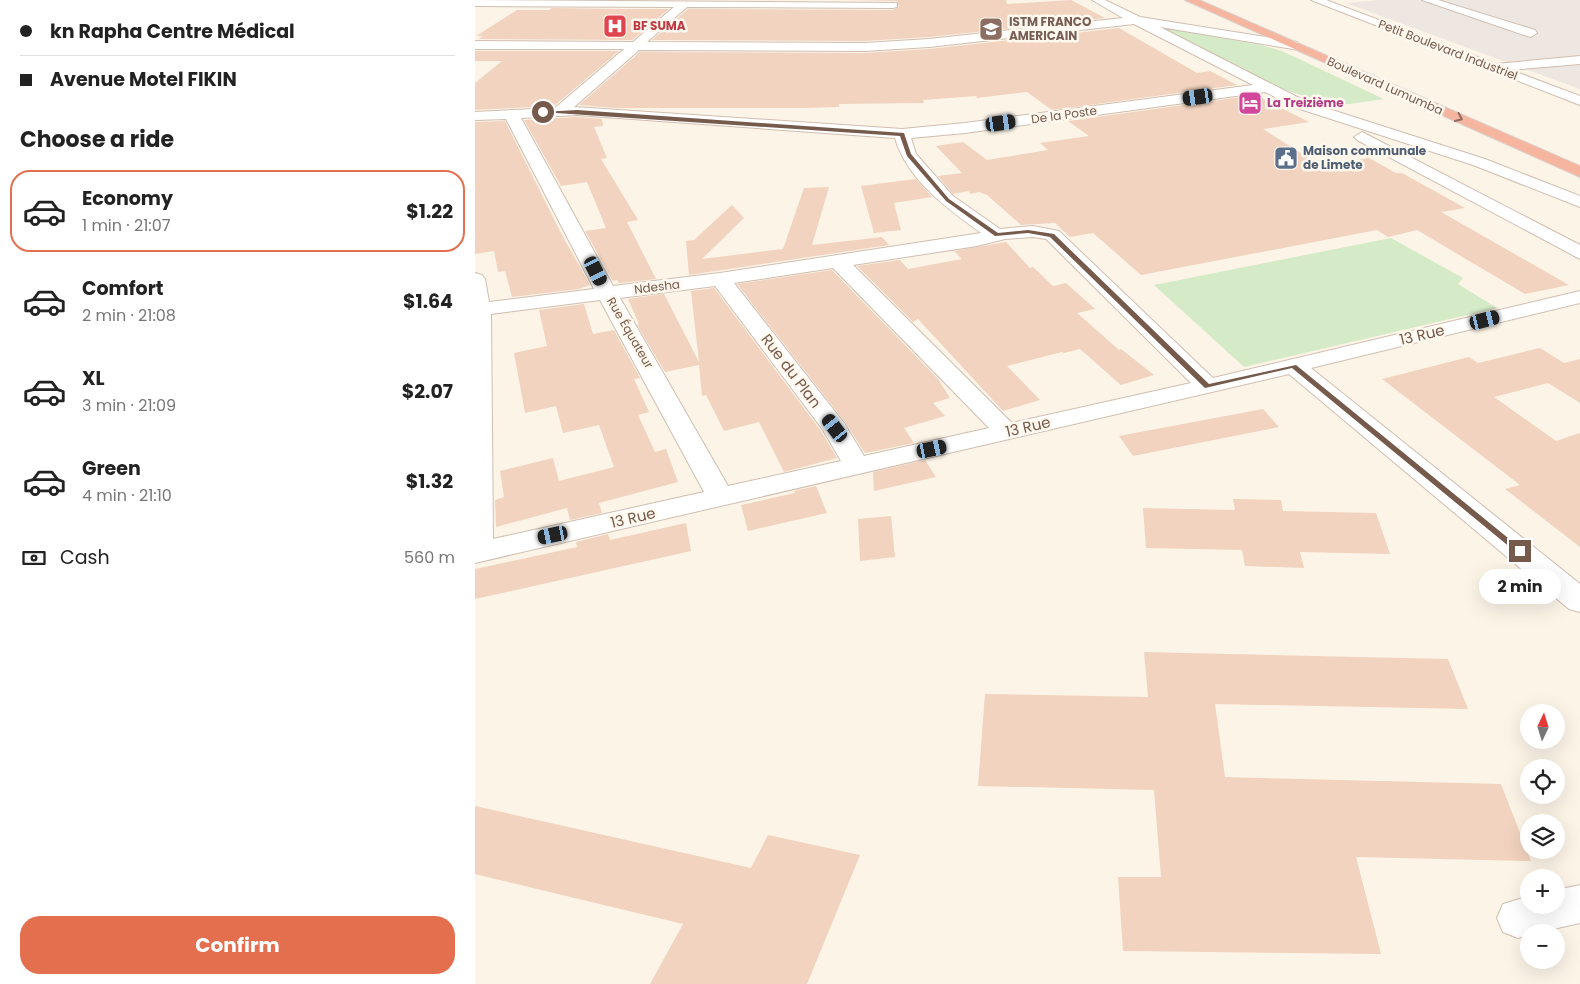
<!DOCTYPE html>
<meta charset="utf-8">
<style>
body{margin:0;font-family:Poppins,sans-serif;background:#f2f2f2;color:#222;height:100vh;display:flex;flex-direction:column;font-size:19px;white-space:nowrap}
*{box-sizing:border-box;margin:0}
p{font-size:16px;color:#767676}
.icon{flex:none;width:28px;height:28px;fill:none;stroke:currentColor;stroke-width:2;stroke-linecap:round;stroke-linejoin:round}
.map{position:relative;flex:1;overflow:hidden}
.details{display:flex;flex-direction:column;background:#fff;width:475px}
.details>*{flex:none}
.top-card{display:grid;align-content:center;height:110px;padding:0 20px;background:#fff}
.needle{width:32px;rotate:4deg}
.tools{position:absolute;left:1045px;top:704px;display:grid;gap:10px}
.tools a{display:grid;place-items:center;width:45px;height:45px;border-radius:50%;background:#fff;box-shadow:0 5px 20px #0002;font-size:25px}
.end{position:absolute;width:22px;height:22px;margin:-11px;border:6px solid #765a4c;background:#fff;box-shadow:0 0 0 2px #fff}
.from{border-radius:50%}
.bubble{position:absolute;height:35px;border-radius:18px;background:#fff;box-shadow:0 5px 20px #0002;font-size:16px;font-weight:700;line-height:35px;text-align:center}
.car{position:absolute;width:15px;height:30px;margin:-15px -8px;border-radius:6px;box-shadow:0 0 4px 1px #0007;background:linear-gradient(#222 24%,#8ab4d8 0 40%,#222 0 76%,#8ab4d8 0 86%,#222 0)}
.top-card b{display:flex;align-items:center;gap:18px;height:48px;font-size:19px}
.top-card b+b{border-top:1px solid #e0e0e0}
.top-card i{width:12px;height:12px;background:#222}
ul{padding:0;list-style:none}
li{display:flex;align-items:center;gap:15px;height:82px;margin:0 10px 8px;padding:0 10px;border:2px solid transparent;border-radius:20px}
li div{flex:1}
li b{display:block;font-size:19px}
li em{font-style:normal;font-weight:700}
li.active{border-color:#e46f4e}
li>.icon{width:45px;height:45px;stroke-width:1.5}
h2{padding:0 20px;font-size:22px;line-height:60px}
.pay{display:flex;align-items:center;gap:12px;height:55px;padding:0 20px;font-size:19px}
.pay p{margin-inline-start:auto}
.cta{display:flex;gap:10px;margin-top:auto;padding:10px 20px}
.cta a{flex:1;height:58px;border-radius:20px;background:#e46f4e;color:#fff;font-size:20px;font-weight:700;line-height:58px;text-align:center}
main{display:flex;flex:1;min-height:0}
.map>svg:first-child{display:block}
.industrial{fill:#ede6e1}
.green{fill:#d5eac6}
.building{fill:#f1d3bf}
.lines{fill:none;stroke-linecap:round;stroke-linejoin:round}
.minor-casing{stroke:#d0beb0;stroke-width:2}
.highway-casing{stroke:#dbd4d0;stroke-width:2}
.minor{fill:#fff;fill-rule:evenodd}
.highway{fill:#f5b59f;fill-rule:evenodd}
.oneway{stroke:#8f6c5d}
.route{fill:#765a4c}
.labels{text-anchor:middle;stroke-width:5;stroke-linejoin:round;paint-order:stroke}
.far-education-label{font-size:12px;font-weight:bold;fill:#785e54;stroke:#fff8ee;text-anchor:start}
.far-health-label{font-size:12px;font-weight:bold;fill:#be3a42;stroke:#fff8ee;text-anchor:start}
.far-street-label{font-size:12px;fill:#765a4c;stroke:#fff8ee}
.far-hotel-label{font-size:12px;font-weight:bold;fill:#b23c85;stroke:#fff8ee;text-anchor:start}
.far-service-label{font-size:12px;font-weight:bold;fill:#4e5e75;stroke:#fff8ee;text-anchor:start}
.street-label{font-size:15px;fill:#765a4c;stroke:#fff8ee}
</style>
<main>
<section class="details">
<div class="top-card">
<b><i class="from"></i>kn Rapha Centre Médical</b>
<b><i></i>Avenue Motel FIKIN</b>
</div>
<h2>Choose a ride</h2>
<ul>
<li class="active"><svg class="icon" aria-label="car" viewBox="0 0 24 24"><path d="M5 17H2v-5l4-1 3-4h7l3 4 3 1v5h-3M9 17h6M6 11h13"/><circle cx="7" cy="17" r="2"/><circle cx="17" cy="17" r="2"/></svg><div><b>Economy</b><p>1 min · 21:07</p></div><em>$1.22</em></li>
<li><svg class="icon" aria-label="car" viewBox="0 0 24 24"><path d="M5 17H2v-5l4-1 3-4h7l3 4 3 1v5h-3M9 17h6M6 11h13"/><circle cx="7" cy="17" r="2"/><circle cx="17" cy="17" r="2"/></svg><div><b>Comfort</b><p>2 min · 21:08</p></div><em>$1.64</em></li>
<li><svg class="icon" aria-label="car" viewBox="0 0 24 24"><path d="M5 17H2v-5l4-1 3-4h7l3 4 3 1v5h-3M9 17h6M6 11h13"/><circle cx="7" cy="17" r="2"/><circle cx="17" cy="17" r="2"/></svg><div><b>XL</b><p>3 min · 21:09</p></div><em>$2.07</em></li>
<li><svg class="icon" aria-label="car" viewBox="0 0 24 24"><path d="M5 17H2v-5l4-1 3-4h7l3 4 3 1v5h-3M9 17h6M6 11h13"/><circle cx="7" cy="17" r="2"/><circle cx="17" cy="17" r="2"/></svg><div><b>Green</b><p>4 min · 21:10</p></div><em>$1.32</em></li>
</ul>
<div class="pay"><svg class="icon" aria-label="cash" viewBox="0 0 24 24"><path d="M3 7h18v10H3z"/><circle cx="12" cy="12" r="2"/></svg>Cash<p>560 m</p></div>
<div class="cta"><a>Confirm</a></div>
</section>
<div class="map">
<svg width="1105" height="984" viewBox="0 0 1105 984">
<rect width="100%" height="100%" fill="#fcf4e7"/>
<path class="industrial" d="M904 0H1105V89L871 3Z"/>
<path class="green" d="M683 26 786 45 807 51 909 99 860 106 804 88 677 27Z
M916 238 988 278 983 284 1022 308 769 367 679 285Z"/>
<path class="building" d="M371 0H531L532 4 596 0 630 18 454 37 390 41 177 40 213 9 418 10 424 7 422 1Z
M77 8 149 9H194L157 40 4 39 8 36H1L42 10H74Z
M644 28 722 73 735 71 762 85 577 110 552 92 502 98 501 96 448 100 449 103 364 104V107L329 108H141L104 105 165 52 390 53 454 49Z
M0 51H144L79 106 0 110V83L27 61H0Z
M781 95 834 122 788 129 846 166 894 158 921 173H927L990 208 966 212 1094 285 1050 294 942 230 913 237 902 230 666 275 618 233 595 237 580 223 546 225 512 195 504 192 496 194 493 191 478 194 463 176 487 173 461 146 488 142 512 160 573 150 565 143 614 136 593 121Z
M102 117 127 119 128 126 119 127 132 158 126 159 163 220 152 222 181 279 144 283 142 280 138 281 110 231 131 228 112 182 86 186 49 120Z
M30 121 87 235 115 285 104 289 37 297 30 271 23 272 19 251 0 254V122Z
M441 179 457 197 419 203 426 230 399 233 386 186Z
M354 187 337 245 407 237 414 245 214 275 211 241 219 240 257 205 269 218 227 259 308 249 329 188Z
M531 242 555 268 558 267 578 286 591 283 620 309 602 313 644 350 646 349 679 375 646 385 605 349 589 353 587 352 532 366 565 400 528 411 443 319 438 322 382 266 425 260 433 269 487 259 479 251Z
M357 270 463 379 475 398 458 403 470 416 429 428 439 443 390 453 370 422 262 284Z
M239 288 346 431 362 458 309 472 284 422 249 431 231 395 227 396 224 365 190 372 162 325 164 324 153 299 189 294 224 362 216 291Z
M109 304 118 334 139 330 165 378 159 379 174 412 163 415 180 452 191 449 203 482 124 503 127 513 95 520 92 508 21 527 20 500 29 497 25 471 78 458 84 481 139 467 124 425 88 433 81 406 50 413 39 353 72 346 64 310Z
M1065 348 1089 363 1105 359V403L1073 383 1019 397 1081 441 1105 433V547L1030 489 1045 485 907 379 994 357 1003 363Z
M788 409 804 427 658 456 644 436Z
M450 460 461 477 399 491 398 472Z
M341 486 352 513 273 531 266 505 320 493 319 491Z
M758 499 806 500 808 511 901 513 915 554 825 552 829 568 770 566 767 550 671 548 668 508 760 510Z
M416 516 420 557 385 561 383 519Z
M211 523 216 551 0 599V569L102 547 101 542 133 534 135 540Z
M669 652 973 659 993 709 740 704 750 777 1026 784 1056 861 881 857 906 954 648 951 643 877H686L679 790 503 786 510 694 673 697Z
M0 806 276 868 293 835 385 855 332 984H175L208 924 0 874Z"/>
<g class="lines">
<g class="minor-casing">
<path id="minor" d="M0 0 422 3V7L418 8 212 7 172 42 390 43 454 39 648 18 617 0H630L665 17 822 42 824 45 822 48 818 49 685 27 832 102 1010 159 1105 196V207L998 165 822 108 790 92 490 133 436 138 441 154 478 196 525 229 558 226 584 231 738 378 1105 291V303L836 368 1105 584V612L1094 609 814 374 0 563V273L7 275 10 279 14 302 119 289 31 119 0 120V112L80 108 149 49H0V41L158 42 199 7 0 6ZM659 24 778 85 490 123 427 129 99 107 164 50 390 51 454 47ZM102 115 420 138C432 180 473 209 506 233L245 273 138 286 46 118ZM558 237 571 239 716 383 537 423 378 265 502 246 530 239ZM358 268 514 428 389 456 369 423 259 283ZM240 286 348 430 366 461 253 486 145 298ZM125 300 229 492 18 539 16 314Z
M836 0H851L1021 64 1105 56V64L1036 70 1105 96V105Z
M947 0H963L1060 30 1062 33 1056 37 1052 36Z
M887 132 1105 245V259L882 140 879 137Z
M1105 885V923L1065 932H1054V935L1043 938 1028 932 1022 918 1028 904 1054 896V905H1081V890Z"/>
</g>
<g class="highway-casing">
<path id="highway" d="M710 0H724L1105 166V177Z"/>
</g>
<use href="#minor" class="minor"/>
<use href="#highway" class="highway"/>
</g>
<defs><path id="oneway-chevron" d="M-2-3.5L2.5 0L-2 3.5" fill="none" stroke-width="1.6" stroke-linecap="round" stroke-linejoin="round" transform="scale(1.25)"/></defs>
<use class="oneway" href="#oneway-chevron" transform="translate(984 118) rotate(24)"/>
<path class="route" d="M102 110 429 133 436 154 474 199 523 233 553 230 579 234 734 384 821 365 1049 551 1042 553 817 368 730 388 575 237 553 233 520 236 471 201 432 156 425 136 66 112Z"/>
<defs>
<g id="hospital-square" transform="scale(1.25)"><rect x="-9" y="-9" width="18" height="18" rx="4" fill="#e0444e" stroke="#fff8ee"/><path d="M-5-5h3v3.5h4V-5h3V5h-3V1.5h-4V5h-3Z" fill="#fff"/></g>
<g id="university-square" transform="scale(1.25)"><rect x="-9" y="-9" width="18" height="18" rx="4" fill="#8d6e63" stroke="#fff8ee"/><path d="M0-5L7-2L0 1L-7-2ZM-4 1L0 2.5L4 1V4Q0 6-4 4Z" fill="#fff"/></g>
<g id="hotel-square" transform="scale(1.25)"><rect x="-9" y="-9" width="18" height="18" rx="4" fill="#d1479c" stroke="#fff8ee"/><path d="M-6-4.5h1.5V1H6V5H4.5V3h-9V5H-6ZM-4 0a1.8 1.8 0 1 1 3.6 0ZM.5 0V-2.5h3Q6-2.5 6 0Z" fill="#fff"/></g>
<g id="civic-square" transform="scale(1.25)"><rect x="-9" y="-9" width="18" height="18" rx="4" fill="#5c6f8a" stroke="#fff8ee"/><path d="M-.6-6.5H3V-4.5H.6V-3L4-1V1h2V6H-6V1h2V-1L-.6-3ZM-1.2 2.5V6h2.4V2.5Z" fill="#fff"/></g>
</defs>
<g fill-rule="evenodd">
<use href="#hospital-square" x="140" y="26"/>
<use href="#university-square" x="516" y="29"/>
<use href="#hotel-square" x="775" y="103"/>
<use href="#civic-square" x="811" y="158"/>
</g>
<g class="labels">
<g class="far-education-label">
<text x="534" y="26">ISTM FRANCO<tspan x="534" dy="14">AMERICAIN</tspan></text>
</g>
<g class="far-health-label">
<text x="158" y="30">BF SUMA</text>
</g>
<g class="far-street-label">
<text transform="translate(973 50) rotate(21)" y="4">Petit Boulevard Industriel</text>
<text transform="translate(910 86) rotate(24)" y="4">Boulevard Lumumba</text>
<text transform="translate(589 115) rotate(-8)" y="4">De la Poste</text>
<text transform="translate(182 287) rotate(-7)" y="4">Ndesha</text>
<text transform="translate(155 333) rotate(60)" y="4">Rue Équateur</text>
</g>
<g class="far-hotel-label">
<text x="792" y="107">La Treizième</text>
</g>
<g class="far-service-label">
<text x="828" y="155">Maison communale<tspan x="828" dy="14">de Limete</tspan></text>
</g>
<g class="street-label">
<text transform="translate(947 335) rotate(-13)" y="5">13 Rue</text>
<text transform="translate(316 371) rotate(53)" y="5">Rue du Plan</text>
<text transform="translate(553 427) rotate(-13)" y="5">13 Rue</text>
<text transform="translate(158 518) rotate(-13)" y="5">13 Rue</text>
</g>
</g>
</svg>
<div class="tools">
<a><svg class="needle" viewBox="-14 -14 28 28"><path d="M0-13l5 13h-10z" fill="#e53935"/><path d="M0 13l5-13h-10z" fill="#767676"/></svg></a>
<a><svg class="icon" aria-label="locate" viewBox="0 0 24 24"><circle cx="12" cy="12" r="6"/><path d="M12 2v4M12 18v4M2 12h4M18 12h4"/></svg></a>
<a><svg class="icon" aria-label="layers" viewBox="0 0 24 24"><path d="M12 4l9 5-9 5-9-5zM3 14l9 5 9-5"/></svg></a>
<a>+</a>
<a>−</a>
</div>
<i class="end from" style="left:68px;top:112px"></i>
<i class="end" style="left:1045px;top:551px"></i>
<div class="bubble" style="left:1004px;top:569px;width:82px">2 min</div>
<i class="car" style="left:723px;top:97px;rotate:262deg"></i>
<i class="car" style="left:526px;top:123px;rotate:82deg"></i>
<i class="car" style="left:121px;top:271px;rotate:153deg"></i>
<i class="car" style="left:1010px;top:320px;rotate:76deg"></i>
<i class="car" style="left:360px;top:428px;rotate:323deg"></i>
<i class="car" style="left:457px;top:449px;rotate:78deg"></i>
<i class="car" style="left:78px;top:535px;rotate:258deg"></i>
</div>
</main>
